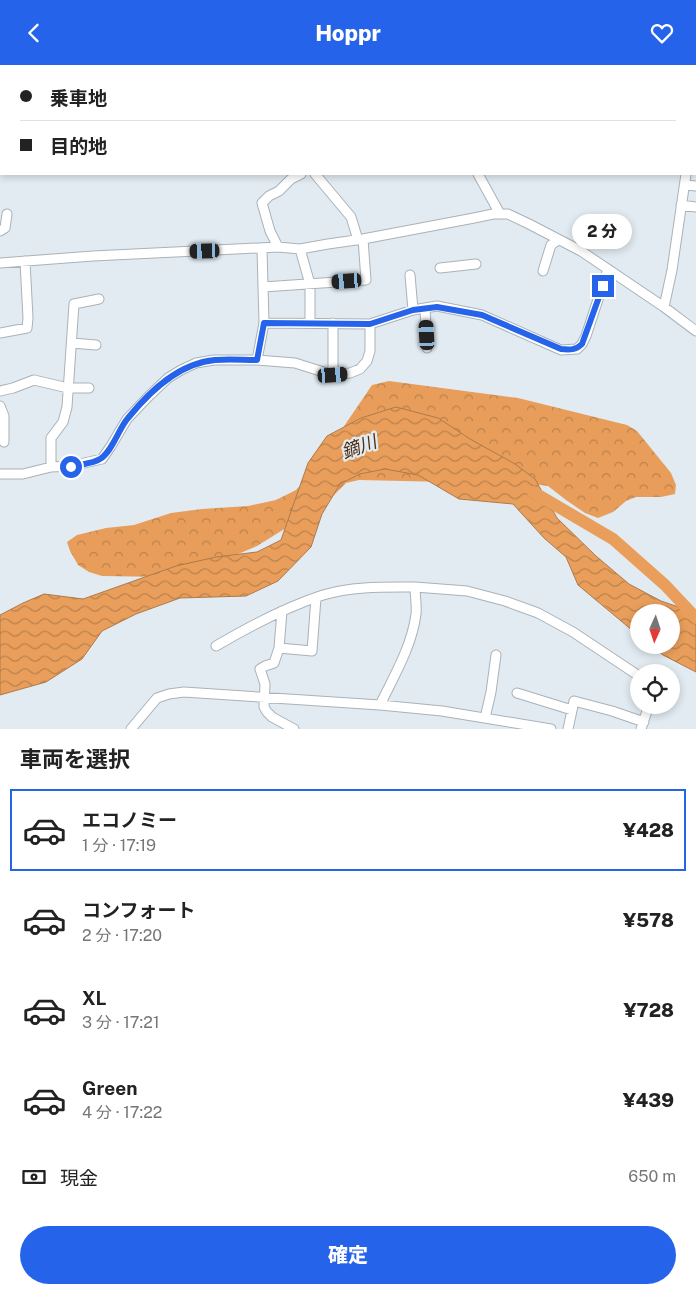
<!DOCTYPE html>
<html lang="ja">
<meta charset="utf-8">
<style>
body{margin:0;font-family:"Public Sans","Noto Sans JP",sans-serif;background:#f2f2f2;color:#222;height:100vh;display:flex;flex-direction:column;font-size:19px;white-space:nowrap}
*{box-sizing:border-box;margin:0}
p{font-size:16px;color:#767676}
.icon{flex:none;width:28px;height:28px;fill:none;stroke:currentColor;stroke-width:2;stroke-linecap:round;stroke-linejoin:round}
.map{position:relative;height:664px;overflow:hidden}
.drawer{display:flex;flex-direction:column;background:#fff;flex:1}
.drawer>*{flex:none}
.banner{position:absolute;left:0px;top:0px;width:696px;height:110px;box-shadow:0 2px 8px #0003;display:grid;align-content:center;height:110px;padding:0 20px;background:#fff}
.needle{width:32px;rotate:183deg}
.tools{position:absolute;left:630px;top:539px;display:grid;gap:10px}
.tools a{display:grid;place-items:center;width:50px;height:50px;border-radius:50%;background:#fff;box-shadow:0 2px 8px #0003;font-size:25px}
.end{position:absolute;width:22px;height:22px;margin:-11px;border:6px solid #2563eb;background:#fff;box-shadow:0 0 0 2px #fff}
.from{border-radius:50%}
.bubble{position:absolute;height:35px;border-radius:18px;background:#fff;box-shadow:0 2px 8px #0003;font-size:16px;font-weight:800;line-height:35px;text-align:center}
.car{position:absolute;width:15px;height:30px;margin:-15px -8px;border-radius:6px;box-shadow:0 0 4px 1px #0007;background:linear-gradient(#222 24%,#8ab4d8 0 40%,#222 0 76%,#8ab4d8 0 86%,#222 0)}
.banner b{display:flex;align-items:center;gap:18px;height:48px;font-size:19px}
.banner b+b{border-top:1px solid #e0e0e0}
.banner i{width:12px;height:12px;background:#222}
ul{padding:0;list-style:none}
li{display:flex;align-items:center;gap:15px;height:82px;margin:0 10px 8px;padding:0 10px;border:2px solid transparent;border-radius:0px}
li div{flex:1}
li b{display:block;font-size:19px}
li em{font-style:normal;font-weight:800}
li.on{border-color:#2563eb}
li>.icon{width:45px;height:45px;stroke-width:1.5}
h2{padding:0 20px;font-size:22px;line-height:60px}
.pay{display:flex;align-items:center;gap:12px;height:55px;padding:0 20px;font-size:19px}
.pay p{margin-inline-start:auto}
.button{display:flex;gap:10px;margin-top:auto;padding:10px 20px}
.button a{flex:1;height:58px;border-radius:30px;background:#2563eb;color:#fff;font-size:20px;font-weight:800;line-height:58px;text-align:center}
header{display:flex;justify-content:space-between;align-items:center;height:65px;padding:0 20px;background:#2563eb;color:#fff;font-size:22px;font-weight:800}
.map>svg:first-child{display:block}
.forest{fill:url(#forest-crowns)}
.water{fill:url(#water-waves);stroke:#ad7a4b}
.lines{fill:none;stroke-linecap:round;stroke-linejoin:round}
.river{stroke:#e99f5b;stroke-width:12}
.minor-casing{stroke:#aab2b8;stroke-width:11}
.minor{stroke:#fff;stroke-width:9}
.route{stroke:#2563eb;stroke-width:6}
.labels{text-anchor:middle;stroke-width:4.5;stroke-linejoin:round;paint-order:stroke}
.water-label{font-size:18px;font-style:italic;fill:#4e3013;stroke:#e2ebf2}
</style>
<header><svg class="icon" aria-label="back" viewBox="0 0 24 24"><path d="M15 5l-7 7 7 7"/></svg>Hoppr<svg class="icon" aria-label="heart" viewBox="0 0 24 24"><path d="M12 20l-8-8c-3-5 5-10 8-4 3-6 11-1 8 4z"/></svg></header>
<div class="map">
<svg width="696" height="664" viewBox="0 0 696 664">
<defs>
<pattern id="forest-crowns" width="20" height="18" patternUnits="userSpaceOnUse" patternTransform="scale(1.25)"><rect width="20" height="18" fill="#e89e5a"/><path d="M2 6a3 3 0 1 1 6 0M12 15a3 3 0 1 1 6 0" fill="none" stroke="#bc814a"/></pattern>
<pattern id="water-waves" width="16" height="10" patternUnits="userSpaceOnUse" patternTransform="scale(1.25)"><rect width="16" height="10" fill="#e99f5b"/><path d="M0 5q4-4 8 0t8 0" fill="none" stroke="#bc814b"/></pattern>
</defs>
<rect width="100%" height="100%" fill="#e2ebf2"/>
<path class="forest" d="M389 316 518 333 627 360 637 366 671 408 676 420 675 429 661 432H636L626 436 613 447 598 453 585 448 566 435 548 421 534 419 359 415 346 418 333 431 286 463 257 481 197 506 164 512 102 511 89 507 78 500 70 486 67 477 77 470 106 463 134 460 171 448 202 444 248 441 276 435 296 425 313 407 372 320Z"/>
<path class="water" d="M396 342 438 353 470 374 515 399 535 414 557 453 596 491 629 519 661 536 696 548V607L663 590 650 580H671V548H639V571L578 520 566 492 544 473 513 439 459 434 418 410 385 404 360 409 340 419 322 449 311 482 278 516 246 531 180 533 136 549 102 566 82 594 46 617 0 630V550L23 538 44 529 83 534 176 501 216 492 257 487 281 475 308 398 327 371 361 353Z"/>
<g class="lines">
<path class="river" d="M533 427 613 474 665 520 696 553"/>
<g class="minor-casing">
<path id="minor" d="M294 1 295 0
M695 35 696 26
M695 67 696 68
M695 88 696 89
M315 109 351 152 358 175
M478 109 500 149
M685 120 696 121
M681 140 696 142
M0 166 5 163 7 149
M278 182 270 166 262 138 269 131 279 126 291 114 301 109
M300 184 310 219V258
M0 198 93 191 278 182 300 184 328 179 363 174 474 153 493 149H508L529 159 581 186 664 242 696 266
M440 203 476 199
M543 206 551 180 558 175
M410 210 413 245
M263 222 366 215 363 174
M664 242 672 205 686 109
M425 243 427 283
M264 258 370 259
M333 258V310
M0 268 27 263 28 253 25 196
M72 278 96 280
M257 295 264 258 262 184
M0 326 13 323 34 315 68 323H89
M0 341 4 351V377
M51 402V373L63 357 67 342 74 239 99 234
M0 409H23L51 402 71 401 102 394 111 381 127 354 150 330 168 313 181 305 196 298 214 295H257L295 298 333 310 350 308 360 304 367 296 370 286V259L413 245 437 241 482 250 561 285 577 284 582 279 586 271 608 204
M415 522 467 526 505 536 538 548 573 567 639 611
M282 546 279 583 312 586 316 533
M216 581C250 561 286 542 323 530 352 521 385 522 415 522 415 531 417 541 416 549 412 581 394 611 380 640
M279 583 274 598 265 601 260 604 265 619 264 642 267 647 272 652 294 664
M517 628 572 645
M485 653 491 627 496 590
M131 664 157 633 169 629 184 627 380 640 442 646 551 664
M568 664 574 636 612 646 644 657
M641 664 649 640"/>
</g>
<use href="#minor" class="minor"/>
</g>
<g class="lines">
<path class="route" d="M71 402C80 399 92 399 100 394 112 387 119 363 128 353 150 326 179 298 215 295 229 294 243 295 257 295L264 258 370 259 413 245 437 242 482 250 561 284C570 285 576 285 582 279L603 221"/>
</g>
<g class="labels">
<g class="water-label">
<text transform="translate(359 382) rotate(-20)" y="6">鏑川</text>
</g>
</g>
</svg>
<div class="tools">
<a><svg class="needle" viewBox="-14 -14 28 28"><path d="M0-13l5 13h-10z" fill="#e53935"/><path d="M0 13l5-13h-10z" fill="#767676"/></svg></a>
<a><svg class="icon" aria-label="locate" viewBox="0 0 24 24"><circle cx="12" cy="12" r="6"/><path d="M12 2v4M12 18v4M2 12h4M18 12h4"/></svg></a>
</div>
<i class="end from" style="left:71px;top:402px"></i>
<i class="end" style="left:603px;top:221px"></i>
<div class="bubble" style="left:572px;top:149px;width:60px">2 分</div>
<i class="car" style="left:205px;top:186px;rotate:268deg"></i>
<i class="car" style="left:347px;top:216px;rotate:266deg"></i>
<i class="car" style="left:427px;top:270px;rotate:357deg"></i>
<i class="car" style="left:333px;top:310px;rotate:86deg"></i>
<div class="banner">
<b><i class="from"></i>乗車地</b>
<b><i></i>目的地</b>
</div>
</div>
<section class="drawer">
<h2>車両を選択</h2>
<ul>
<li class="on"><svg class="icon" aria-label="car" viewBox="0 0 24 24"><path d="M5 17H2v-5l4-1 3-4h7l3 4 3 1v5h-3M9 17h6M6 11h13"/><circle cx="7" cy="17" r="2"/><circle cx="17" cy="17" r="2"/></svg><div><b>エコノミー</b><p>1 分 · 17:19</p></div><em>¥428</em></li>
<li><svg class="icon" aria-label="car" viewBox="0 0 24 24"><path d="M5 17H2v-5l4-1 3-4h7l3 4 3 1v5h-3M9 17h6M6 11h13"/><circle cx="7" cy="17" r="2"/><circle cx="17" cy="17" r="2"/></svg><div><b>コンフォート</b><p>2 分 · 17:20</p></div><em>¥578</em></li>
<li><svg class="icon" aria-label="car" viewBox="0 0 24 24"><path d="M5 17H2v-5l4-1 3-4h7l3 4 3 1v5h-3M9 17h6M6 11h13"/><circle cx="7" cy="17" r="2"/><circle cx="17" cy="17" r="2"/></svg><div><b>XL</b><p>3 分 · 17:21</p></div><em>¥728</em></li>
<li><svg class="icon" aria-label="car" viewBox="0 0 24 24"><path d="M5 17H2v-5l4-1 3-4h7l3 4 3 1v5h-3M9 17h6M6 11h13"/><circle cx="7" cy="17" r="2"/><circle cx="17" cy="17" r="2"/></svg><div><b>Green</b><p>4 分 · 17:22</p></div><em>¥439</em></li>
</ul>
<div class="pay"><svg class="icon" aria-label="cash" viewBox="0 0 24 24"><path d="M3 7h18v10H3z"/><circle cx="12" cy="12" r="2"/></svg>現金<p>650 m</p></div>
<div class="button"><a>確定</a></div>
</section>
